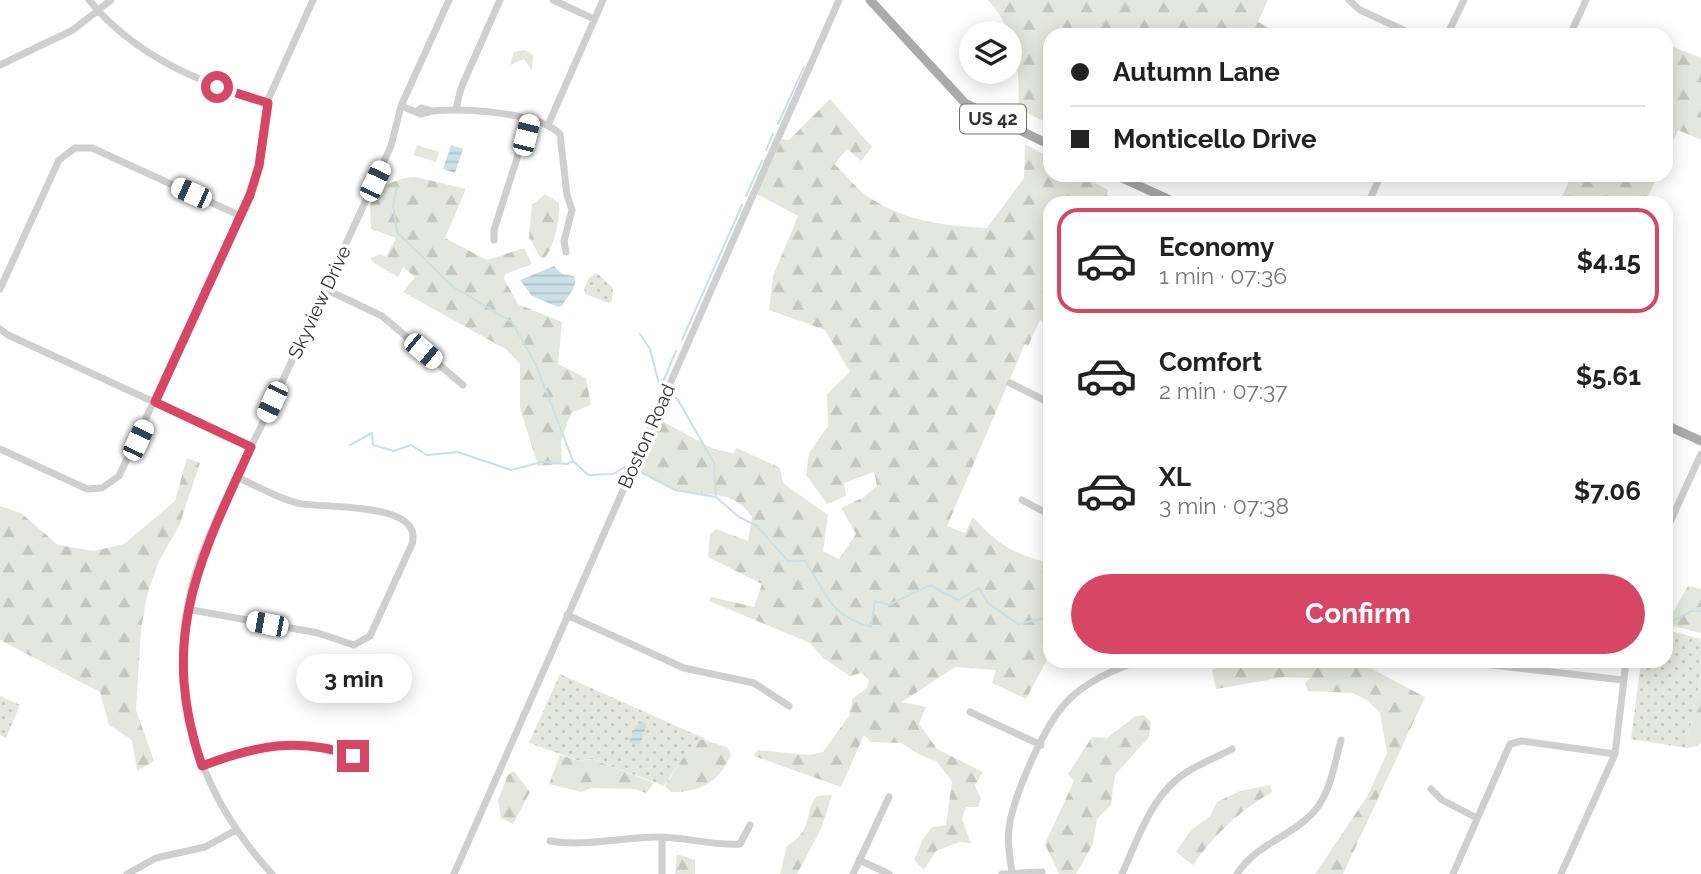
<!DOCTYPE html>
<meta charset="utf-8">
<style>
body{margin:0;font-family:Raleway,sans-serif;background:#f6f6f6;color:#222;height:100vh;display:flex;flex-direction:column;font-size:26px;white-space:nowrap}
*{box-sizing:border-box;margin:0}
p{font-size:23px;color:#767676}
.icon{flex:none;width:38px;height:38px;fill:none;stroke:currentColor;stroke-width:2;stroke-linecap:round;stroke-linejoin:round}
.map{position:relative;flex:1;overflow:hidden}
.side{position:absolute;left:1043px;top:196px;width:630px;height:472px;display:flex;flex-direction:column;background:#fff;border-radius:21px;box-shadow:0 4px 18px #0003}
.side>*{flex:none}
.guide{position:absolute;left:1043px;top:28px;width:630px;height:154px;border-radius:21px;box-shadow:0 4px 18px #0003;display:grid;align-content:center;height:154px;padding:0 28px;background:#fff}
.controls{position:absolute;left:959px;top:21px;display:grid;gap:14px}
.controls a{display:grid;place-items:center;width:63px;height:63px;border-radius:50%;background:#fff;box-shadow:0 4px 18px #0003;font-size:35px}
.end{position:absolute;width:32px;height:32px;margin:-16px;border:9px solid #d74665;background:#fff;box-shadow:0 0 0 4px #fff}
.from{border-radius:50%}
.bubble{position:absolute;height:49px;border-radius:24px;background:#fff;box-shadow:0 4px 18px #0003;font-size:23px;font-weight:700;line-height:49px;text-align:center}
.car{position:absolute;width:21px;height:42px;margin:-21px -10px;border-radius:9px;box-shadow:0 0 5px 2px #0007;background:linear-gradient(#fff 24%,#345 0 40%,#fff 0 76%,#345 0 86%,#fff 0)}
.guide b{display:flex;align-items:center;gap:24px;height:66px;font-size:26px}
.guide b+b{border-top:2px solid #e0e0e0}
.guide i{width:18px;height:18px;background:#222}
ul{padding:12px 0 0;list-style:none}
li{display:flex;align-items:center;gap:21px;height:105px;margin:0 14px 10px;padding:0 14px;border:4px solid transparent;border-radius:21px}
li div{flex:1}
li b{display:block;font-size:26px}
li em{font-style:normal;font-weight:700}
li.on{border-color:#d74665}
li>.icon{width:63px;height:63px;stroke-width:1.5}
.primary-button{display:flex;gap:14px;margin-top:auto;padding:14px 28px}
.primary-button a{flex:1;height:80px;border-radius:42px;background:#d74665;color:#fff;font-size:28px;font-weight:700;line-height:80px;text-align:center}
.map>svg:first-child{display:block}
.forest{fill:url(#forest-firs)}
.park{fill:url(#park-dots)}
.garden{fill:#e4e8dc}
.water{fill:url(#water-rules)}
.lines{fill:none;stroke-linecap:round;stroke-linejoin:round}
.stream{stroke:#cae0e7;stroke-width:2}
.minor{stroke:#cfcfcf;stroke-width:7}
.major{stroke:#aaa;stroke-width:9}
.route{stroke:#d74665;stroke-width:9}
.labels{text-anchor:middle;stroke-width:7;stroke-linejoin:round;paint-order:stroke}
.shield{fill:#fff;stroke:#707070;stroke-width:2}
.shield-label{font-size:18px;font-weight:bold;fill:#323232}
.street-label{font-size:19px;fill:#323232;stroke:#fff}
</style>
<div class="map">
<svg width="1701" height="874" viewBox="0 0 1701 874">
<defs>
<pattern id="forest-firs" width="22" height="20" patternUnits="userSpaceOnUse" patternTransform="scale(1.75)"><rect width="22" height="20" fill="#e4e8dc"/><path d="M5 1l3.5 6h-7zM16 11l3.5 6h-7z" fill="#c4c7bd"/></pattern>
<pattern id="park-dots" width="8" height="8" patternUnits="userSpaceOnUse" patternTransform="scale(1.75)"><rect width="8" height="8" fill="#e4e8dc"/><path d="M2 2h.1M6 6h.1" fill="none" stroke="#c4c7bd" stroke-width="1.8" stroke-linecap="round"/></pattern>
<pattern id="water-rules" width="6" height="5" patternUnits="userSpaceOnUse" patternTransform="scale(1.75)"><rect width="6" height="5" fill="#cae0e7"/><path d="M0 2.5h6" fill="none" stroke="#aec1c7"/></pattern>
</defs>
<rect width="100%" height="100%" fill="#fff"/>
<path class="forest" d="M988 0H1268L1258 22 1284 35H1050V124L1018 109C1021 70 1015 29 988 0Z
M1666 44 1701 58V140L1678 130 1666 157Z
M830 99 872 147 861 161 847 149 834 164C846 174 854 187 866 195 901 221 946 226 987 228L1024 178 1025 144 1050 158V175H1081L1108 190 1106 203H1050V325L1040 320 1028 346 1025 344 947 526 965 533 973 517C996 542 1009 552 1042 561L1050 574V654L1026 699 992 683 996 670 955 667 902 702 926 707 919 724 937 749 983 772 975 785 981 799 978 807H966L962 819 971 843 960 842 936 851 924 870 914 860 923 839 932 827 946 825 952 781 936 761 918 754 901 743 871 742 864 735 841 787 754 756 758 750 810 755 823 752 849 716 853 698 867 688 869 680 861 673 850 676 823 658 810 643 709 601 711 597 754 607 762 584 708 557 710 534 716 529 748 541 752 517C730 486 708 499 676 490 662 486 648 476 636 470L660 420 714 449 733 453 737 448 780 468 783 483 828 515 823 551 839 559 856 534 841 508 864 497 877 486 874 472 844 483 846 496 827 504 806 475 809 453 828 426 827 394 850 372 825 330 769 310 773 276 798 216 757 194 782 139 789 140Z
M1572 175H1658L1645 203H1559Z
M416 177 466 189 445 238 487 260 524 248 532 264 505 274 504 279 518 304 562 322 558 364 586 378 591 405 571 413 561 441 562 464 538 466 520 408V364L507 350 403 292 415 277 403 267 398 277 372 262 371 258 380 254 386 257 396 238 371 229 370 205 378 187 405 178Z
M545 194 559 203C561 217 554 249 544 258L540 257 529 237 532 205Z
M187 458 200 463 179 526 159 561 147 595 141 630 136 710 154 761 137 771 132 740 109 725 100 692 0 640V506L21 513 58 545 94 551 124 544 175 501Z
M1688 586 1701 589V633L1666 624Z
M1235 662H1359L1425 697 1343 874H1315L1368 795 1387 753 1380 713 1367 700 1352 693 1308 691 1305 683 1310 678 1285 677 1216 689 1212 670Z
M1701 675V740L1698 746 1686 748Z
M1144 715 1151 722 1149 737 1115 775 1111 805 1097 819 1093 844 1076 874H1059L1045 844 1074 781 1068 774 1092 737 1107 738 1134 717Z
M701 739 727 747 731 755C718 783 701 792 671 792L665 786 682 759Z
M560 755 580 761 592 759 654 783 646 793 634 789 591 788 581 792 549 784Z
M514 771 530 792 513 824 501 818 498 800 508 775Z
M1270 785 1272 792C1238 812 1215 834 1193 865L1176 852 1191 830 1210 816 1217 802 1240 791Z
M832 795 821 829 797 874H780L787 846C816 828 802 814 817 796Z
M677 854 695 860V874H675Z"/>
<path class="park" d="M597 273 613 288 612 301 608 303 586 294 584 289 589 278Z
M1666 630 1701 639V675L1686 748 1631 739 1641 662H1666Z
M560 674 710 741 701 739 682 759 664 786 592 759 580 761 529 743Z
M0 696 20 705 6 738 0 735Z"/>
<path class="garden" d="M525 50 533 55 532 71 524 59 510 65 514 52Z
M417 145 439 152 436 162 414 155Z"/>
<path class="water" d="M451 145 463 149 455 173 443 169Z
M554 266 562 274 574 276C579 287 567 296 562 306L558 307 532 296 520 280Z
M639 721 647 724 639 746 629 742Z"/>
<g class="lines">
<path class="stream" d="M778 124 804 67
M766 150 773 134
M397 187 393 205 397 232 452 286 512 322 536 365 573 461 588 475 613 474 626 466
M746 196 762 161
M640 334 650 349 660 388
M682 340 742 205
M661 387 676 351
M670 393 678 400 714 463 716 495
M350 445 372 433 373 445 394 451 411 445 427 455 458 452 511 470 542 462 567 464 573 461
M637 470 675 490 716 497 739 517 757 526 788 561H805C829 596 827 614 871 627L875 601 889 605 930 585 958 600 979 588 988 603 1018 624 1050 617
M1666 624 1692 611H1701"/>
<path class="minor" d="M89 0C135 56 199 83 267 102
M553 0 594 19
M1349 0 1360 10 1414 35
M1447 35 1464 0
M1570 35 1586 0
M0 65 73 30 111 0
M401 106 421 114 432 111 421 108 417 111
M456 109 461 88 500 0
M432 111C463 108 538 112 560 134L567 195 572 210 564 241 566 252
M548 125 603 0
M1368 203 1381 175
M494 240V230L529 121
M0 289 59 160 75 148H92L241 216
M325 289 382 316 463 385
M0 329 8 335 252 447
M1010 383 1050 403
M0 449 87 489 102 488 119 476 250 195 259 166 267 102 313 0
M1022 500 1050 515
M1666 531 1701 454
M187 609 318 633 354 645 370 636 412 544C425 500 318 509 297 503 277 498 257 486 237 477
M567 615 684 668 754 683 789 706
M1466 662 1623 680
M970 712 1041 745
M202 766C255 746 299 736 353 756
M1431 789 1442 800 1477 818
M550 841C585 847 622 837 658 837 686 837 712 846 740 844L750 825
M859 860 889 874
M1012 872C1009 853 1006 833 1012 813 1020 783 1043 730 1063 706 1081 684 1110 671 1136 662
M127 874 156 858 205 847 236 830
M272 874C193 788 161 678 198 565 217 511 246 458 271 406 311 319 351 233 391 146L401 106 449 0
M454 874 839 0
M662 874V837
M853 874 889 797
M1002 874 1042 872
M1122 874C1138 839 1152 793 1187 772 1201 763 1217 757 1232 749
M1237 874C1256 843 1295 836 1317 808 1331 789 1335 762 1341 740
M1453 874 1510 744 1522 741 1615 754
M1561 874 1615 754 1626 662"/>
<path class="major" d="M870 0 965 103 1050 145
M1115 175 1177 203
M1666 425 1701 441"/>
</g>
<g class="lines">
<path class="route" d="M217 87 268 103 259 166 250 195 155 402 251 447C199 561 158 638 202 766 255 746 299 736 353 756"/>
</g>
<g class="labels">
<rect class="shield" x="960" y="104.5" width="66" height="29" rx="5"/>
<g class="shield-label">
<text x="993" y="125">US 42</text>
</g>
<g class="street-label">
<text transform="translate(319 302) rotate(-65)" y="7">Skyview Drive</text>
<text transform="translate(646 436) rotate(-66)" y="7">Boston Road</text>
</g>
</g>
</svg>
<div class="controls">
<a><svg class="icon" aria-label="layers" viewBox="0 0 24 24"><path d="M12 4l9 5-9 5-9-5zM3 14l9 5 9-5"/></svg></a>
</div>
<i class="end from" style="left:217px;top:87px"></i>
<i class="end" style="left:353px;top:756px"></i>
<div class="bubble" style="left:296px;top:654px;width:116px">3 min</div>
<i class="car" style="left:526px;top:135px;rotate:14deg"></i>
<i class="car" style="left:375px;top:181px;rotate:25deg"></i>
<i class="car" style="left:191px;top:193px;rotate:294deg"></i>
<i class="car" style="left:423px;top:351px;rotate:130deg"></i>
<i class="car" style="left:272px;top:402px;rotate:205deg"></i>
<i class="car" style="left:138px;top:440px;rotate:25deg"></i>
<i class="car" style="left:267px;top:624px;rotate:281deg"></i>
<div class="guide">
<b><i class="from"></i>Autumn Lane</b>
<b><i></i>Monticello Drive</b>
</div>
<section class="side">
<ul>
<li class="on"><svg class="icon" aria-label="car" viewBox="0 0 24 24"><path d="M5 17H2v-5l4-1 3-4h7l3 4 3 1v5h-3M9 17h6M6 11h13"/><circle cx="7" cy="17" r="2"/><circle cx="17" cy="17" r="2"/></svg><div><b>Economy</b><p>1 min · 07:36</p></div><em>$4.15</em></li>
<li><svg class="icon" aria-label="car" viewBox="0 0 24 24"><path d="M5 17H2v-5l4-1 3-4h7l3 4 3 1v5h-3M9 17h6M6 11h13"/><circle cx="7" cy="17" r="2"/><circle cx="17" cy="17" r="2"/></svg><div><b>Comfort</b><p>2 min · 07:37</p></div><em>$5.61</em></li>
<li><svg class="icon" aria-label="car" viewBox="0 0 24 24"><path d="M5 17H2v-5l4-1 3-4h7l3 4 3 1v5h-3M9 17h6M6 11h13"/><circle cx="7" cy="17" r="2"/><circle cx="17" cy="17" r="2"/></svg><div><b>XL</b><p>3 min · 07:38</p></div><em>$7.06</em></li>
</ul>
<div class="primary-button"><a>Confirm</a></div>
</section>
</div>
